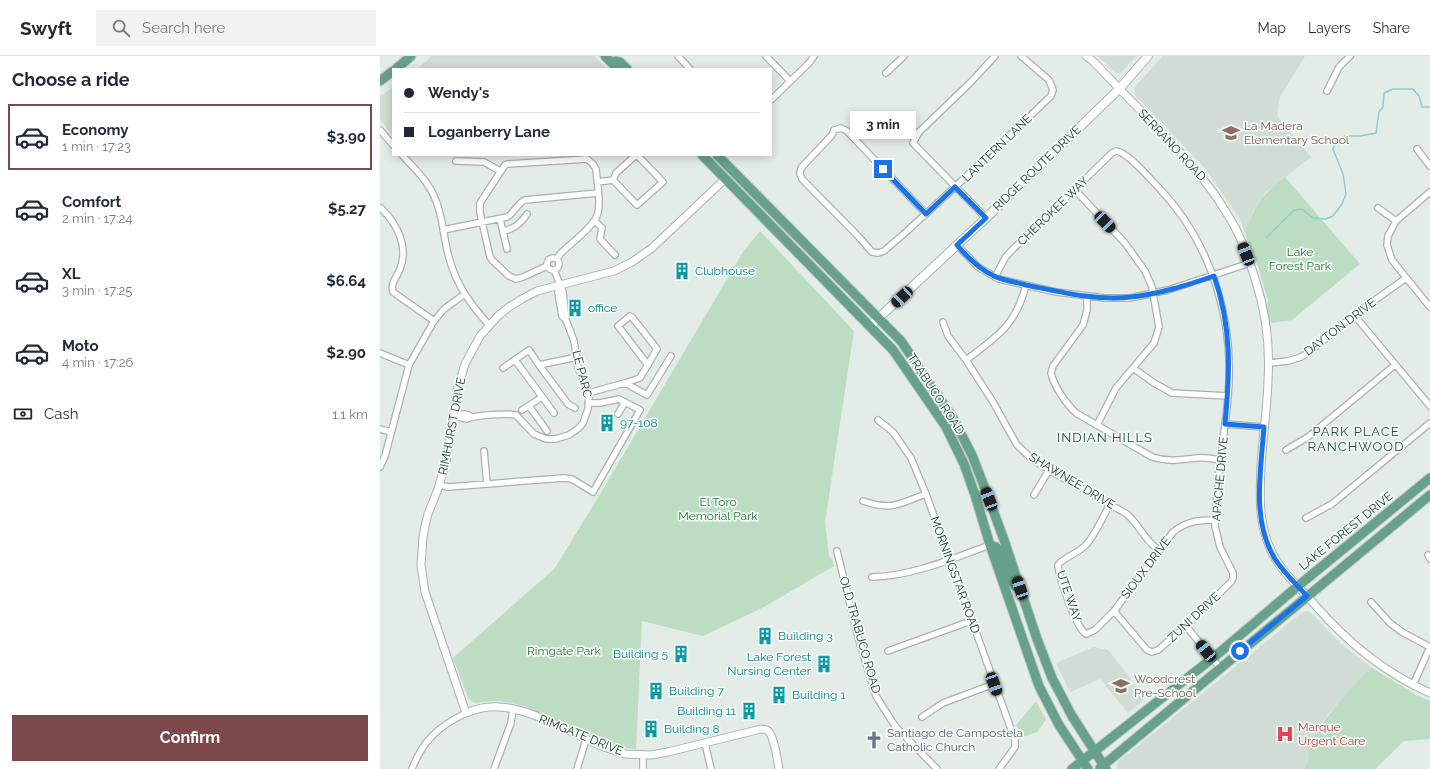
<!DOCTYPE html>
<meta charset="utf-8">
<style>
body{margin:0;font-family:Raleway,sans-serif;background:#f2f2f3;color:#1f2937;height:100vh;display:flex;flex-direction:column;font-size:15px;white-space:nowrap}
*{box-sizing:border-box;margin:0}
p{font-size:13px;color:#747a83}
.icon{flex:none;width:22px;height:22px;fill:none;stroke:currentColor;stroke-width:2;stroke-linecap:round;stroke-linejoin:round}
.map{position:relative;flex:1;overflow:hidden}
.drawer{display:flex;flex-direction:column;background:#fff;width:380px}
.drawer>*{flex:none}
.hud{position:absolute;left:12px;top:12px;width:380px;height:88px;border-radius:0px;box-shadow:0 2px 10px #0003;display:grid;align-content:center;height:88px;padding:0 12px;background:#fff}
.end{position:absolute;width:18px;height:18px;margin:-9px;border:5px solid #1a73e8;background:#fff;box-shadow:0 0 0 2px #fff}
.from{border-radius:50%}
.bubble{position:absolute;height:28px;border-radius:0px;background:#fff;box-shadow:0 2px 10px #0003;font-size:13px;font-weight:700;line-height:28px;text-align:center}
.car{position:absolute;width:12px;height:24px;margin:-12px -6px;border-radius:5px;box-shadow:0 0 3px 1px #0007;background:linear-gradient(#222 24%,#8ab4d8 0 40%,#222 0 76%,#8ab4d8 0 86%,#222 0)}
.hud b{display:flex;align-items:center;gap:14px;height:38px;font-size:15px}
.hud b+b{border-top:1px solid #e0e1e3}
.hud i{width:10px;height:10px;background:#1f2937}
ul{padding:0;list-style:none}
li{display:flex;align-items:center;gap:12px;height:66px;margin:0 8px 6px;padding:0 4px;border:2px solid transparent;border-radius:0px}
li div{flex:1}
li b{display:block;font-size:15px}
li em{font-style:normal;font-weight:700}
li.current{border-color:#7d4849}
li>.icon{width:36px;height:36px;stroke-width:1.5}
h2{padding:0 12px;font-size:18px;line-height:48px}
.pay{display:flex;align-items:center;gap:10px;height:44px;padding:0 12px;font-size:15px}
.pay p{margin-inline-start:auto}
.action{display:flex;gap:8px;margin-top:auto;padding:8px 12px}
.action a{flex:1;height:46px;border-radius:0px;background:#7d4849;color:#fff;font-size:16px;font-weight:700;line-height:46px;text-align:center}
header{display:flex;align-items:center;gap:24px;box-sizing:border-box;height:56px;padding:0 20px;background:#fff;border-bottom:1px solid #e0e1e3}
header strong{font-size:19px}
nav{display:flex;gap:22px;margin-inline-start:auto;font-size:14px}
.search{width:280px;height:36px;background:#f2f2f3;display:flex;align-items:center;gap:10px;box-sizing:border-box;padding:0 14px;border-radius:0px;color:#747a83;font-size:15px}
main{display:flex;flex:1;min-height:0}
.map>svg:first-child{display:block}
.built{fill:#d1dcd5}
.green{fill:#bcddc1}
.lines{fill:none;stroke-linecap:round;stroke-linejoin:round}
.stream{stroke:#8cced0;stroke-width:1.5}
.minor-casing{stroke:#a6b4ad;stroke-width:8}
.tertiary-casing{stroke:#a6b4ad;stroke-width:9}
.secondary-casing{stroke:#a1b8ad;stroke-width:10}
.primary-casing{stroke:#c1c9c6;stroke-width:11}
.minor{stroke:#fff;stroke-width:5.5}
.tertiary{stroke:#fff;stroke-width:7}
.secondary{stroke:#fff;stroke-width:8}
.primary{stroke:#68a18b;stroke-width:9}
.route{stroke:#1a73e8;stroke-width:5}
.labels{text-anchor:middle;stroke-width:3.5;stroke-linejoin:round;paint-order:stroke}
.education-label{font-size:12px;fill:#785e54;stroke:#f3f9f5;text-anchor:start}
.street-label{font-size:12px;fill:#233d33;stroke:#f3f9f5}
.park-label{font-size:12px;fill:#2d7340;stroke:#f3f9f5}
.culture-label{font-size:12px;fill:#0d838f;stroke:#f3f9f5;text-anchor:start}
.health-label{font-size:12px;fill:#be3a42;stroke:#f3f9f5;text-anchor:start}
.worship-label{font-size:12px;fill:#5b616d;stroke:#f3f9f5;text-anchor:start}
.neighbourhood-label{font-size:13px;letter-spacing:1px;fill:#1f4f3d;stroke:#f3f9f5}
</style>
<header>
<strong>Swyft</strong>
<div class="search"><svg class="icon" aria-label="search" viewBox="0 0 24 24"><circle cx="10" cy="10" r="6"/><path d="M15 15l6 6"/></svg>Search here</div>
<nav><a>Map</a><a>Layers</a><a>Share</a></nav>
</header>
<main>
<section class="drawer">
<h2>Choose a ride</h2>
<ul>
<li class="current"><svg class="icon" aria-label="car" viewBox="0 0 24 24"><path d="M5 17H2v-5l4-1 3-4h7l3 4 3 1v5h-3M9 17h6M6 11h13"/><circle cx="7" cy="17" r="2"/><circle cx="17" cy="17" r="2"/></svg><div><b>Economy</b><p>1 min · 17:23</p></div><em>$3.90</em></li>
<li><svg class="icon" aria-label="car" viewBox="0 0 24 24"><path d="M5 17H2v-5l4-1 3-4h7l3 4 3 1v5h-3M9 17h6M6 11h13"/><circle cx="7" cy="17" r="2"/><circle cx="17" cy="17" r="2"/></svg><div><b>Comfort</b><p>2 min · 17:24</p></div><em>$5.27</em></li>
<li><svg class="icon" aria-label="car" viewBox="0 0 24 24"><path d="M5 17H2v-5l4-1 3-4h7l3 4 3 1v5h-3M9 17h6M6 11h13"/><circle cx="7" cy="17" r="2"/><circle cx="17" cy="17" r="2"/></svg><div><b>XL</b><p>3 min · 17:25</p></div><em>$6.64</em></li>
<li><svg class="icon" aria-label="car" viewBox="0 0 24 24"><path d="M5 17H2v-5l4-1 3-4h7l3 4 3 1v5h-3M9 17h6M6 11h13"/><circle cx="7" cy="17" r="2"/><circle cx="17" cy="17" r="2"/></svg><div><b>Moto</b><p>4 min · 17:26</p></div><em>$2.90</em></li>
</ul>
<div class="pay"><svg class="icon" aria-label="cash" viewBox="0 0 24 24"><path d="M3 7h18v10H3z"/><circle cx="12" cy="12" r="2"/></svg>Cash<p>1.1 km</p></div>
<div class="action"><a>Confirm</a></div>
</section>
<div class="map">
<svg width="1050" height="713" viewBox="0 0 1050 713">
<rect width="100%" height="100%" fill="#e3ece7"/>
<path class="built" d="M52 0H214L227 13H37Z
M718 0H757L740 17H735Z
M783 0H925L900 41 897 60 931 101 886 136 873 155 865 178 860 163 824 111 755 39 754 32Z
M13 31V79L7 73 0 62V41Z
M924 555 930 556 961 588 991 611 947 660 932 685 928 709 925 713H737L738 706Z
M714 591 728 594 766 642 748 657 720 623 690 636 676 607Z"/>
<path class="green" d="M905 121 980 208 912 264 891 267 884 259 888 245 878 210 865 178C875 148 880 141 905 121Z
M380 175 474 275 445 466 449 500 452 504 454 510 384 551 323 580 262 565 256 693 230 689 146 651C126 645 116 644 95 647L91 645 88 641 73 602 175 512 219 440 363 196Z
M991 611 1036 639 1050 645V683L1024 685 995 713H925C930 704 928 692 933 683 948 656 970 634 991 611Z
M656 645 666 664 657 676 643 681 636 669Z"/>
<g class="lines">
<path class="stream" d="M887 181 914 154 922 153 933 162 946 163 953 160 962 148 966 138 963 118 953 93 956 85 965 80H980L996 77 999 56 1003 51 1004 37 1013 33H1033L1039 40 1042 51H1050"/>
<g class="minor-casing">
<path id="minor" d="M298 0 310 13
M386 0 410 25
M506 17 524 0
M947 35 959 11 970 0
M391 44 429 7 434 0
M0 74 13 89
M1037 93 1050 110
M22 99C34 112 47 124 54 140 64 160 63 184 70 205 77 230 92 250 109 269
M76 105 104 106 120 115
M233 124 236 117 256 99
M217 126 233 124 257 149 283 126 257 99
M695 134 745 187 765 215 772 231 779 271 774 287 736 332 717 369
M1050 136 1016 165 1008 180 1007 189 1012 204 1050 251
M1 152C17 168 29 190 20 213 17 221 10 227 13 236L54 265
M998 152 1016 165
M546 158 467 75 461 72 454 74 452 79 421 112 420 118 422 123 478 180 492 196 498 197 504 195 526 176 575 131 671 40 673 34 669 24 641 0
M606 162 533 87 539 76 590 27 615 0
M120 163 127 193
M215 165 222 172 220 183 235 199
M63 174 127 161C135 157 137 147 145 144L218 137
M123 175C134 173 140 168 147 158
M577 189 598 211 619 223 676 236 725 242H750L788 234 870 207
M167 208a6 6 0 1 1 12 0a6 6 0 1 1-12 0Z
M167 210 143 221 136 223 129 220 113 205 110 201 100 157V147L125 109 127 108 207 103 213 108 216 113C217 125 221 145 218 157 214 171 191 187 180 198L177 203
M174 214 183 236 186 264
M615 221 625 202 631 195 732 97 736 95C748 96 770 123 779 132 832 188 855 265 848 341 844 384 836 427 835 470L840 491 853 517V522L851 526 806 570 778 594 772 596 767 594 734 555
M707 241V254L703 269 673 310 671 317C674 330 686 348 696 357L772 401C788 406 800 404 816 402 824 401 833 403 841 404
M974 259 1050 350
M563 266 568 280 586 304 613 346 637 389 652 403 669 414 747 458C760 470 765 485 779 494
M0 297 29 309
M135 304 174 357
M586 304C618 280 636 269 646 229
M889 307 908 305 921 301 932 294 974 259 1026 222
M159 309 188 348 195 352
M268 309 238 270 250 260 252 261 277 293 260 322 245 327 267 339 291 300
M123 312 149 294 159 309 197 301
M753 312 774 327 792 337 848 340
M208 337 245 327
M149 350 167 375
M142 354 162 341
M238 358 245 346
M74 360 87 363C96 359 125 357 136 359L154 378 166 383H175L189 379 199 372 203 367 208 353 209 339 198 311 194 285 186 264 182 260 178 237 179 229
M74 360C81 357 86 357 92 361
M498 364 513 376 531 402 546 438 635 684V691L619 713
M845 368 884 371
M0 373 11 376
M906 394 928 381 1015 309
M104 395 107 428
M0 411 5 400 29 309 54 265 64 253 85 238
M59 429 68 431 184 422 192 423 213 436 260 354 239 343 220 347H209
M654 439 669 414
M483 445C512 455 518 448 546 438
M730 448C723 461 715 479 706 489 698 497 683 502 678 509 679 521 696 572 706 578L715 574 734 555 793 476C807 465 819 464 835 464
M926 462 952 448 1050 367
M457 495 478 581 496 640 515 670 557 713
M1048 499 1050 503
M492 521C533 520 571 503 610 489
M991 546 1010 567 1022 576 1050 591
M806 570 840 612
M508 595 591 565
M1033 629 1050 591
M542 661 563 647 614 628
M325 687 331 713
M263 699V713
M32 713C43 684 59 670 86 657
M114 713 131 667 133 653
M197 713 206 684"/>
</g>
<g class="tertiary-casing">
<path id="tertiary" d="M706 0 714 6C731 24 748 42 765 59 794 90 824 119 846 156 860 177 869 202 876 226 886 257 890 292 888 325 887 353 883 381 881 409 880 438 878 465 890 492 899 514 919 531 935 549 967 586 1005 617 1050 637
M345 123 272 192 252 206 234 215 157 235 142 243 129 251 118 260 100 280 85 308 77 335 66 406 58 433 48 458 45 470 43 481 41 509 45 536 86 657C96 653 107 650 119 651 152 652 193 679 224 691L245 698 271 699 288 696 381 673C384 673 387 673 389 676 395 683 397 703 399 713"/>
</g>
<g class="secondary-casing">
<path id="secondary" d="M490 270 606 162 740 32 768 0"/>
</g>
<g class="primary-casing">
<path id="primary" d="M225 0 238 13
M232 7 236 5 240 6 247 13
M16 13 31 0
M0 25 13 15
M322 99 513 294 566 371 584 408 595 439 610 489 659 630 679 669 708 713
M337 99 521 285 573 362 592 399 609 443 624 484 657 583 672 622 692 660 726 713
M610 489 616 491 620 495 632 526 635 530 640 532
M720 712 1050 439
M692 713 839 597 918 530 1050 422"/>
</g>
<use href="#minor" class="minor"/>
<use href="#tertiary" class="tertiary"/>
<use href="#secondary" class="secondary"/>
<use href="#primary" class="primary"/>
</g>
<g class="lines">
<path class="route" d="M503 113 546 158 575 131 606 162 577 189C588 202 599 213 614 220 624 225 636 226 646 229 681 236 716 245 751 241 780 238 807 229 834 220 852 271 850 316 845 368L884 371C881 414 871 464 895 503 904 517 916 528 927 540L860 595"/>
</g>
<defs>
<g id="school-bare" transform="scale(1.38)"><path d="M0-5L7-2L0 1L-7-2ZM-4 1L0 2.5L4 1V4Q0 6-4 4Z" fill="#8d6e63" stroke="#f3f9f5" stroke-width="2.5" paint-order="stroke"/></g>
<g id="building-bare" transform="scale(1.38)"><path d="M-4-6H4V6H1V3H-1V6H-4ZM-2.5-4.3h1.7v1.8h-1.7ZM.8-4.3h1.7v1.8H.8ZM-2.5-1h1.7V.8h-1.7ZM.8-1h1.7V.8H.8Z" fill="#0f9aa8" stroke="#f3f9f5" stroke-width="2.5" paint-order="stroke"/></g>
<g id="hospital-bare" transform="scale(1.38)"><path d="M-5-5h3v3.5h4V-5h3V5h-3V1.5h-4V5h-3Z" fill="#e0444e" stroke="#f3f9f5" stroke-width="2.5" paint-order="stroke"/></g>
<g id="church-bare" transform="scale(1.38)"><path d="M-1.2-6h2.4v3.5h3.3v2.4h-3.3V6h-2.4V-.1h-3.3v-2.4h3.3Z" fill="#6b7280" stroke="#f3f9f5" stroke-width="2.5" paint-order="stroke"/></g>
</defs>
<g fill-rule="evenodd">
<use href="#school-bare" x="851" y="77"/>
<use href="#building-bare" x="302" y="215"/>
<use href="#building-bare" x="195" y="252"/>
<use href="#building-bare" x="227" y="367"/>
<use href="#building-bare" x="385" y="580"/>
<use href="#building-bare" x="301" y="598"/>
<use href="#building-bare" x="444" y="608"/>
<use href="#school-bare" x="741" y="630"/>
<use href="#building-bare" x="276" y="635"/>
<use href="#building-bare" x="399" y="639"/>
<use href="#building-bare" x="369" y="655"/>
<use href="#building-bare" x="271" y="673"/>
<use href="#hospital-bare" x="905" y="678"/>
<use href="#church-bare" x="494" y="684"/>
</g>
<g class="labels">
<g class="education-label">
<text x="864" y="74">La Madera<tspan x="864" dy="14">Elementary School</tspan></text>
<text x="754" y="627">Woodcrest<tspan x="754" dy="14">Pre-School</tspan></text>
</g>
<g class="street-label">
<text transform="translate(792 89) rotate(47)" y="4">SERRANO ROAD</text>
<text transform="translate(617 92) rotate(-44)" y="4">LANTERN LANE</text>
<text transform="translate(657 112) rotate(-44)" y="4">RIDGE ROUTE DRIVE</text>
<text transform="translate(673 155) rotate(-44)" y="4">CHEROKEE WAY</text>
<text transform="translate(960 271) rotate(-37)" y="4">DAYTON DRIVE</text>
<text transform="translate(202 318) rotate(76)" y="4">LE PARC</text>
<text transform="translate(556 338) rotate(57)" y="4">TRABUCO ROAD</text>
<text transform="translate(72 370) rotate(-79)" y="4">RIMHURST DRIVE</text>
<text transform="translate(840 423) rotate(-85)" y="4">APACHE DRIVE</text>
<text transform="translate(692 425) rotate(31)" y="4">SHAWNEE DRIVE</text>
<text transform="translate(966 475) rotate(-39)" y="4">LAKE FOREST DRIVE</text>
<text transform="translate(766 512) rotate(-53)" y="4">SIOUX DRIVE</text>
<text transform="translate(575 519) rotate(70)" y="4">MORNINGSTAR ROAD</text>
<text transform="translate(689 540) rotate(71)" y="4">UTE WAY</text>
<text transform="translate(814 561) rotate(-43)" y="4">ZUNI DRIVE</text>
<text transform="translate(480 579) rotate(74)" y="4">OLD TRABUCO ROAD</text>
<text transform="translate(201 679) rotate(22)" y="4">RIMGATE DRIVE</text>
</g>
<g class="park-label">
<text x="920" y="200">Lake<tspan x="920" dy="14">Forest Park</tspan></text>
<text x="338" y="450">El Toro<tspan x="338" dy="14">Memorial Park</tspan></text>
<text x="184" y="599">Rimgate Park</text>
</g>
<g class="culture-label">
<text x="315" y="219">Clubhouse</text>
<text x="208" y="256">office</text>
<text x="240" y="371">97-108</text>
<text x="398" y="584">Building 3</text>
<text x="288" y="602" text-anchor="end">Building 5</text>
<text x="431" y="605" text-anchor="end">Lake Forest<tspan x="431" dy="14">Nursing Center</tspan></text>
<text x="289" y="639">Building 7</text>
<text x="412" y="643">Building 1</text>
<text x="356" y="659" text-anchor="end">Building 11</text>
<text x="284" y="677">Building 8</text>
</g>
<g class="health-label">
<text x="918" y="675">Marque<tspan x="918" dy="14">Urgent Care</tspan></text>
</g>
<g class="worship-label">
<text x="507" y="681">Santiago de Campostela<tspan x="507" dy="14">Catholic Church</tspan></text>
</g>
<g class="neighbourhood-label">
<text x="976" y="380">PARK PLACE<tspan x="976" dy="15">RANCHWOOD</tspan></text>
<text x="725" y="386">INDIAN HILLS</text>
</g>
</g>
</svg>
<i class="end from" style="left:860px;top:595px"></i>
<i class="end" style="left:503px;top:113px"></i>
<div class="bubble" style="left:470px;top:55px;width:66px">3 min</div>
<i class="car" style="left:725px;top:166px;rotate:136deg"></i>
<i class="car" style="left:866px;top:198px;rotate:339deg"></i>
<i class="car" style="left:522px;top:241px;rotate:227deg"></i>
<i class="car" style="left:609px;top:443px;rotate:339deg"></i>
<i class="car" style="left:640px;top:532px;rotate:342deg"></i>
<i class="car" style="left:826px;top:595px;rotate:321deg"></i>
<i class="car" style="left:614px;top:628px;rotate:160deg"></i>
<div class="hud">
<b><i class="from"></i>Wendy's</b>
<b><i></i>Loganberry Lane</b>
</div>
</div>
</main>
